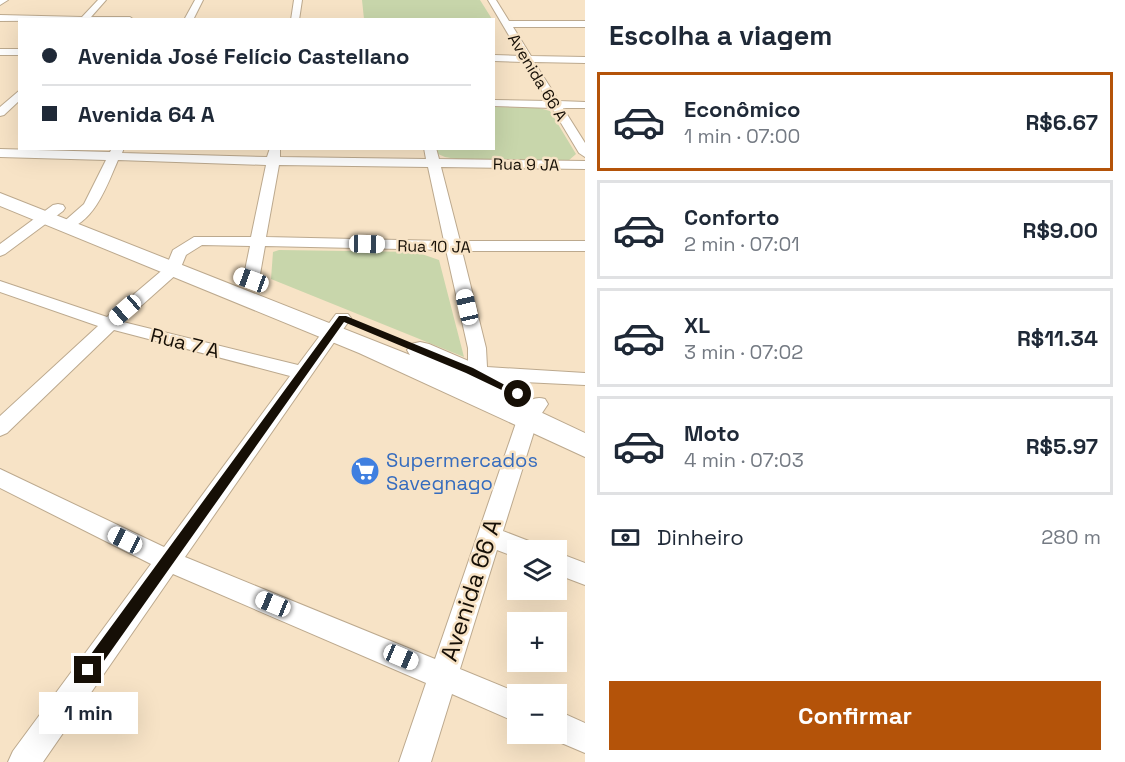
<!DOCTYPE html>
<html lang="pt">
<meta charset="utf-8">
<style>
body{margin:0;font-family:"Space Grotesk",sans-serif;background:#f6f6f7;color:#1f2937;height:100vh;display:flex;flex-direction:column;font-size:22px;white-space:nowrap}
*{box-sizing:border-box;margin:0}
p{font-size:20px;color:#747a83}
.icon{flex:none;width:33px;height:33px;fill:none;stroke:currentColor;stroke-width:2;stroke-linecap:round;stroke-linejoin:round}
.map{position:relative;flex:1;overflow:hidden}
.panel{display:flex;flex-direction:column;background:#fff;width:540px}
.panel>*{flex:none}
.guide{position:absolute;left:18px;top:18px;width:477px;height:132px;border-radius:0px;box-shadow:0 6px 24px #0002;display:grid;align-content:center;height:132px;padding:0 24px;background:#fff}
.buttons{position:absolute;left:507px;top:540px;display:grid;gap:12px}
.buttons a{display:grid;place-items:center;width:60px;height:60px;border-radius:0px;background:#fff;box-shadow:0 6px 24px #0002;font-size:30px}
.end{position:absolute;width:27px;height:27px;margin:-14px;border:8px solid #160f06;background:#fff;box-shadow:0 0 0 3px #fff}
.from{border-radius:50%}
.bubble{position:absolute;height:42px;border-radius:0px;background:#fff;box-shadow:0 6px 24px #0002;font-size:20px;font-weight:600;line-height:42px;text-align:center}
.car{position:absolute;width:18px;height:36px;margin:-18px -9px;border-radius:8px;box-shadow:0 0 4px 2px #0007;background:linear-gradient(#fff 24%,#345 0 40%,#fff 0 76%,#345 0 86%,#fff 0)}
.guide b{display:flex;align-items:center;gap:21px;height:57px;font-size:22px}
.guide b+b{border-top:2px solid #e0e1e3}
.guide i{width:15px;height:15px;background:#1f2937}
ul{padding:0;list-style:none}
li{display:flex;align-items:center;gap:18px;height:99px;margin:0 12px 9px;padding:0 12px;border:3px solid #e0e1e3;border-radius:0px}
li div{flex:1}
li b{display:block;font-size:22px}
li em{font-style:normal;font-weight:600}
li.selected{border-color:#b45309}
li>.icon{width:54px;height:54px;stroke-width:1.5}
h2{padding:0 24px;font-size:27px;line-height:72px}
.pay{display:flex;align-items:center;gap:15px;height:66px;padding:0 24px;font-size:22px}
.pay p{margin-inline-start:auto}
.primary-button{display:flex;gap:12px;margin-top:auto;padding:12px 24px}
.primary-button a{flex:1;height:69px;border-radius:0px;background:#b45309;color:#fff;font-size:24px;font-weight:600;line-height:69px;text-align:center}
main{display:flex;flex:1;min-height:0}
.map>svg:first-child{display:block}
.green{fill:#c8d6ab}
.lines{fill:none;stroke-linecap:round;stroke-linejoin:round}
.minor-casing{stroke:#bca98e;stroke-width:2}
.secondary-casing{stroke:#bca98e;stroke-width:2}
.minor{fill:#fff;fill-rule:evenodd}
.secondary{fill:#fff;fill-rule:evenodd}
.route{fill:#160f06}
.labels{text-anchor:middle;stroke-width:5;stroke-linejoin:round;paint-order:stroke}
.far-street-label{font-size:16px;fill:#160f06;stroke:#f7e3c6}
.street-label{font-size:20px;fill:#160f06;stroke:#f7e3c6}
.shop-label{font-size:20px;fill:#366cbe;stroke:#f7e3c6;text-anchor:start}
.near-street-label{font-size:24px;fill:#160f06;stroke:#f7e3c6}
</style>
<main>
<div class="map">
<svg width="585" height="762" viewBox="0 0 585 762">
<rect width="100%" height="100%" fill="#f7e3c6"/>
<path class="green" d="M362 0H480L492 19H364Z
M494 107 539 108 550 111 576 154 568 161 456 159 445 157 438 154 437 149 494 148Z
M279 250 416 252 439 260 464 357 271 279 273 252Z"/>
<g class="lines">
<g class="minor-casing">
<path id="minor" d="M0 0H8L0 5Z
M98 0H106L91 17H130L134 20 0 21V15L82 17Z
M195 0H203L193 20H184Z
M294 0H302L299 20H291Z
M488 0H496L509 21H585V27H513L531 56 585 57V63L534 62 559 101 585 102V108H563L585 143V157L579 153 552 108 494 106V100L548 101 525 62 494 61V55L521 56Z
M0 49H20V55H0Z
M20 90V100L4 115 0 116V107Z
M112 148H124L122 153 267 157 270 148H280V157L426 159 424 148H436L439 159 585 161V169L441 167 460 241H585V251H462L486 348 487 367 585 373V385L482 380C474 386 469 391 458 388L455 383 468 371V348L446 250 265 246 259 280 251 285 243 280 250 246 202 245 186 255 179 272 123 322 298 365 336 314H348L351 318 185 557 435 659 518 417C524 405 531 395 545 399L548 404 538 419 503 531 534 543 537 550H518V558L497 550 460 669 521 694H518V723L452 694 431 762H399L426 683 173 574 43 762H8L13 751 151 564 0 488V469L164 547 290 376 114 330 7 433 0 436V416L98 326 0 292V281L107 317 166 267 173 250 194 237H251L266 165 118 160C108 183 95 222 67 229L60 225 84 204 106 160 0 157V149L110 152ZM279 165 428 167 444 241 266 237Z
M58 204 63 205 65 208 63 211 5 254 0 256V244L53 205Z
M556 552 585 563V585L556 574Z
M556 710 585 723V753L545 736V734H556Z"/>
</g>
<g class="secondary-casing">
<path id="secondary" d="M0 193 410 355 407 350 411 344 420 342 429 344 527 386 531 393 527 400 519 402 585 433V457L359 353 0 206Z"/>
</g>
<use href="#minor" class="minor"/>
<use href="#secondary" class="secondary"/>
</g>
<path class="route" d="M339 316H346L473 368 522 394 521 396H514L466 373 344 322 94 675 88 677 83 675 81 670 83 665Z"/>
<defs>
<g id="supermarket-disc" transform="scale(1.5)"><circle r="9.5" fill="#3f7fe0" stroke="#f7e3c6"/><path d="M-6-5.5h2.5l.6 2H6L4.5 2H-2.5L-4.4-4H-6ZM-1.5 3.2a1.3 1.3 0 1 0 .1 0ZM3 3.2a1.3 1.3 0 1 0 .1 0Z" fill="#fff"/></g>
</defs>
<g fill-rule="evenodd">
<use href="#supermarket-disc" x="365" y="471"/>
</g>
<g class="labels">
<g class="far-street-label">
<text transform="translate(538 77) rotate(59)" y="6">Avenida 66 A</text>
<text transform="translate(526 164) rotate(1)" y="6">Rua 9 JA</text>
<text transform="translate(434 246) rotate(1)" y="6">Rua 10 JA</text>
</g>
<g class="street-label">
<text transform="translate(185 343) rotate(14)" y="7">Rua 7 A</text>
</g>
<g class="shop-label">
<text x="386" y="467">Supermercados<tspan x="386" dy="23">Savegnago</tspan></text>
</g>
<g class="near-street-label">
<text transform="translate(471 590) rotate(-72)" y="8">Avenida 66 A</text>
</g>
</g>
</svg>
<div class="buttons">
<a><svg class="icon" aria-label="layers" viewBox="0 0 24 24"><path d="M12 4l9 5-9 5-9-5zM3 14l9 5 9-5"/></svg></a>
<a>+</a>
<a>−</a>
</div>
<i class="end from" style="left:518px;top:394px"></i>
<i class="end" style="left:88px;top:670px"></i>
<div class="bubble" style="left:39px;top:692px;width:99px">1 min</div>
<i class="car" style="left:367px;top:244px;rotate:91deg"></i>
<i class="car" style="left:251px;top:280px;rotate:290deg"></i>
<i class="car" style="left:467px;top:307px;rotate:347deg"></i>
<i class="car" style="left:125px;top:310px;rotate:229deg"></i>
<i class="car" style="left:125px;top:540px;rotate:297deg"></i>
<i class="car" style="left:273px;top:604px;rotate:292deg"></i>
<i class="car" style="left:401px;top:657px;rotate:113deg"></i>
<div class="guide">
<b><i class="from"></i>Avenida José Felício Castellano</b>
<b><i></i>Avenida 64 A</b>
</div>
</div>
<section class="panel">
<h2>Escolha a viagem</h2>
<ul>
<li class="selected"><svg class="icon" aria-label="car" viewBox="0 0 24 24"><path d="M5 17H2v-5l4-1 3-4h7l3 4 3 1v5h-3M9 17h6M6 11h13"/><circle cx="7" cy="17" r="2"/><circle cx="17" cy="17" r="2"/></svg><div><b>Econômico</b><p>1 min · 07:00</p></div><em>R$6.67</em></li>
<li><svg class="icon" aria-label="car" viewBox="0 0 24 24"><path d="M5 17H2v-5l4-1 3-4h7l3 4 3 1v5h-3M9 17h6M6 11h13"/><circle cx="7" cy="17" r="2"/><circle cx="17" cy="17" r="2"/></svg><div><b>Conforto</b><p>2 min · 07:01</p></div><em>R$9.00</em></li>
<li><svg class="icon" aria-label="car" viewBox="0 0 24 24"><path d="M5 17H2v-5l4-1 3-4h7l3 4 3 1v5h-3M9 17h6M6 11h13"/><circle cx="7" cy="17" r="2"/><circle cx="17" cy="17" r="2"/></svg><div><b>XL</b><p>3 min · 07:02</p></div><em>R$11.34</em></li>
<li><svg class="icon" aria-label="car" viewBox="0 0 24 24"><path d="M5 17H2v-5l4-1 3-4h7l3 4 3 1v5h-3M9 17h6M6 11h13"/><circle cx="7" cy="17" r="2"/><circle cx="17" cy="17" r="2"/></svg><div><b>Moto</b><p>4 min · 07:03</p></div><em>R$5.97</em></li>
</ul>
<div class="pay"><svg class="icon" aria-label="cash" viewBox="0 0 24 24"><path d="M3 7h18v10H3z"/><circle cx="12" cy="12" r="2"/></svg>Dinheiro<p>280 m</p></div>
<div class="primary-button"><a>Confirmar</a></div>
</section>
</main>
